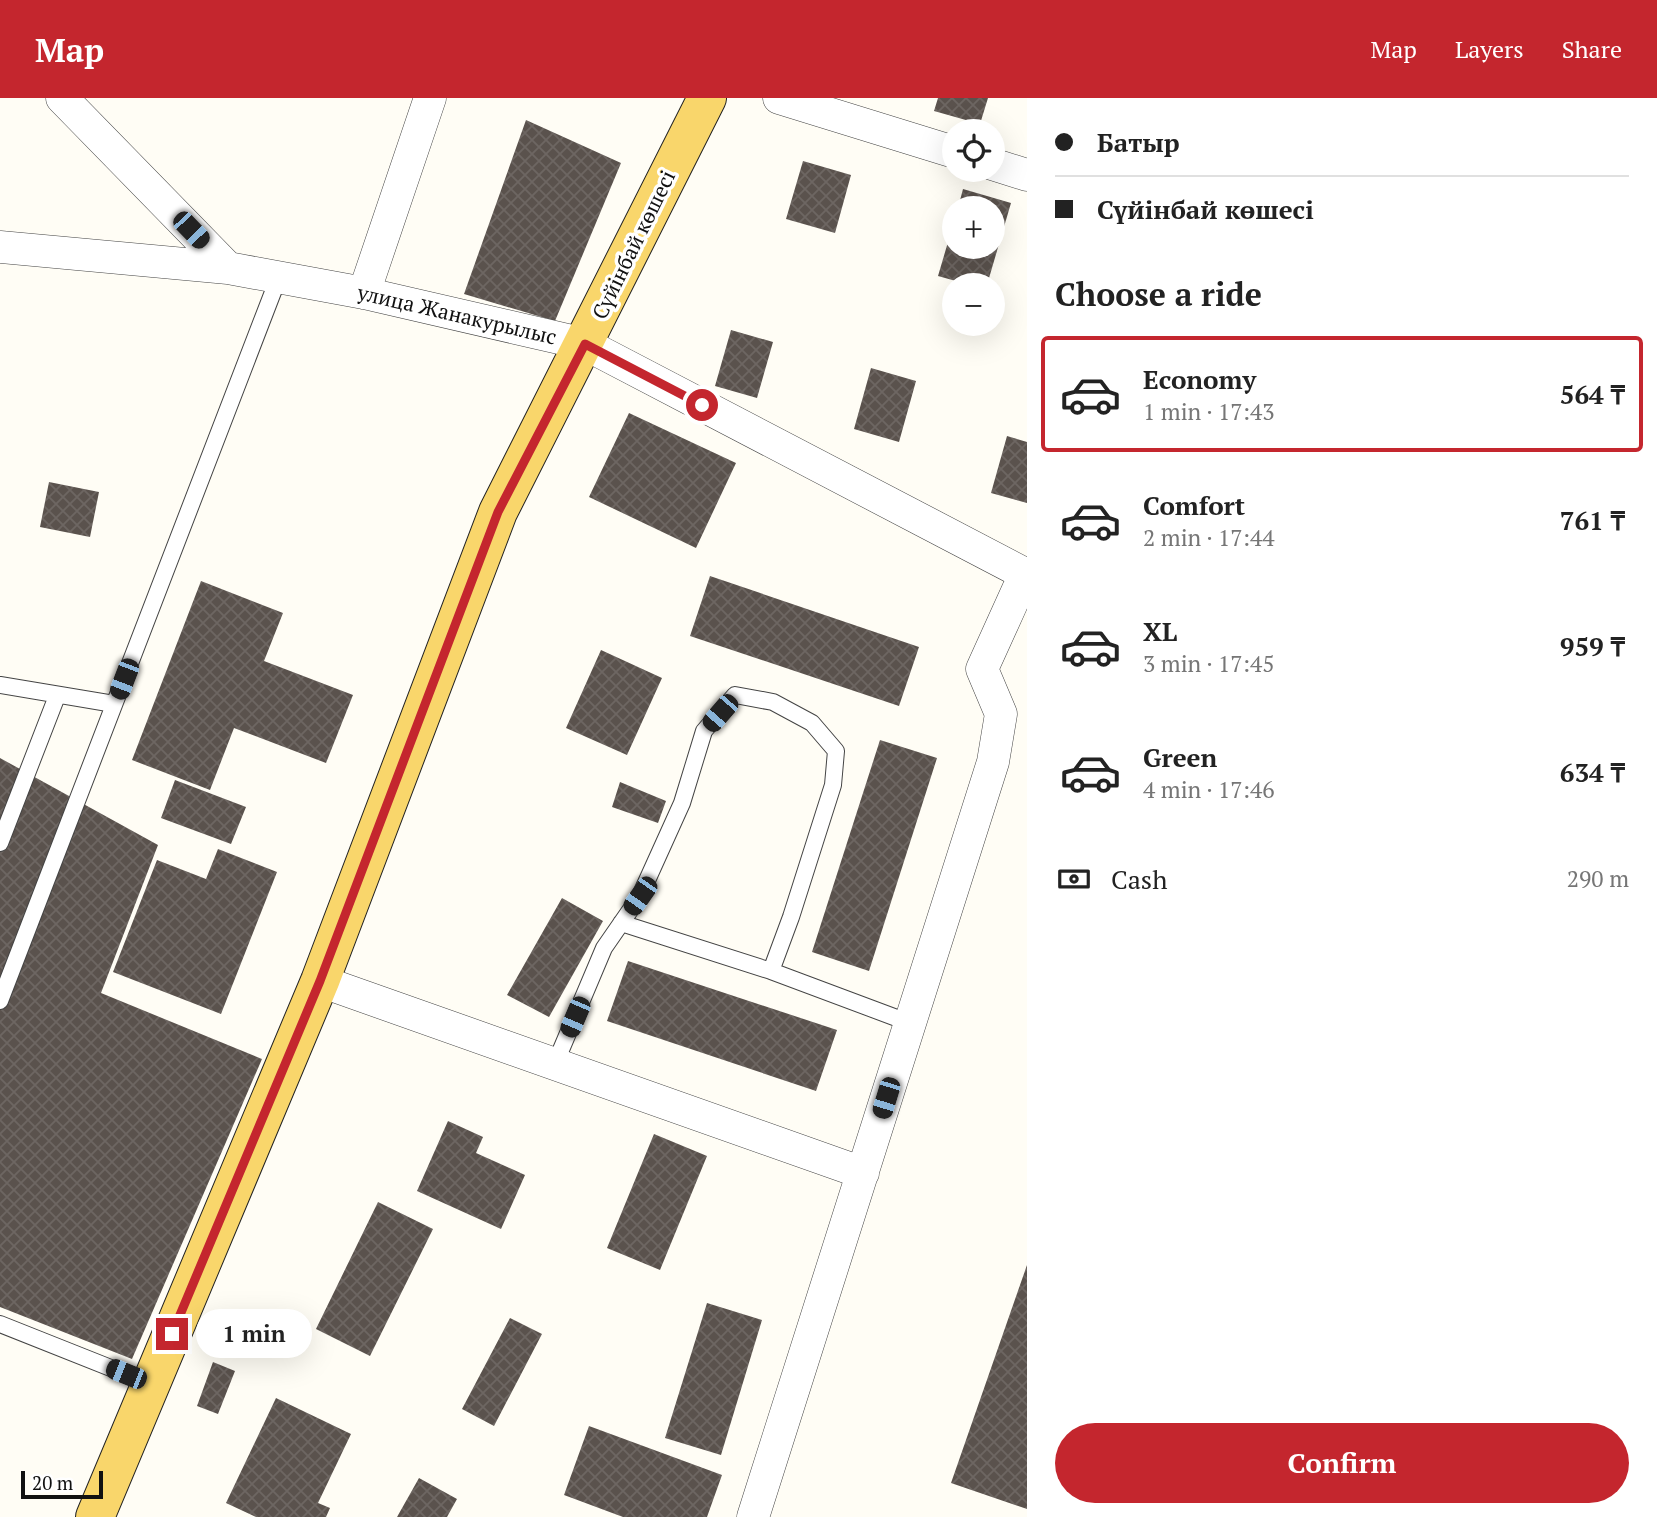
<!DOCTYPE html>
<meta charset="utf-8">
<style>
body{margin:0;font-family:"PT Serif",serif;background:#f6f6f6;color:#222;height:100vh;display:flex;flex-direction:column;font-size:26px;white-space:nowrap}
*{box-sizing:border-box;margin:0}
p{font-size:23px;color:#767676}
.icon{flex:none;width:38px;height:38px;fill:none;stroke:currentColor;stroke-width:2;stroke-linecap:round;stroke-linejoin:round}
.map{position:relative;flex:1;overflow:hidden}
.details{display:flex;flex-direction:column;background:#fff;width:630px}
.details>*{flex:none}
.banner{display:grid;align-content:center;height:154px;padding:0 28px;background:#fff}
.controls{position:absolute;left:942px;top:21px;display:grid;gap:14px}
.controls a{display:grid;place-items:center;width:63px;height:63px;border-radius:50%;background:#fff;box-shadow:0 7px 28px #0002;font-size:35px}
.scale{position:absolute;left:21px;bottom:18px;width:82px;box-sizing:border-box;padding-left:7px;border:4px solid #111;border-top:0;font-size:19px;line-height:24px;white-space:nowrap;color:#111;-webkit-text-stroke:5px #fff;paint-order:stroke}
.end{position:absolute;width:32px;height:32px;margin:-16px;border:9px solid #c4262e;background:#fff;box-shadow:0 0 0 4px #fff}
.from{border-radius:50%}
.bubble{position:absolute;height:49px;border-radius:24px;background:#fff;box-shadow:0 7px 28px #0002;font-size:23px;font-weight:700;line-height:49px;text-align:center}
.car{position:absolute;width:21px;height:42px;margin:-21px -10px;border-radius:9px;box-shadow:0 0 5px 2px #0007;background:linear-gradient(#222 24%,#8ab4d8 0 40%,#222 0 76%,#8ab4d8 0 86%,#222 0)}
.banner b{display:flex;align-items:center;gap:24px;height:66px;font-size:26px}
.banner b+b{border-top:2px solid #e0e0e0}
.banner i{width:18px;height:18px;background:#222}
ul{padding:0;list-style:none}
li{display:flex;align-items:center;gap:21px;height:116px;margin:0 14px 10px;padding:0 14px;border:4px solid transparent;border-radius:7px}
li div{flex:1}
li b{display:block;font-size:26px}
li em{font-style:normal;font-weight:700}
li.active{border-color:#c4262e}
li>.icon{width:63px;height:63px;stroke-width:1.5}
h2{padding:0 28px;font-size:32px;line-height:84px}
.pay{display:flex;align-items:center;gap:18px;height:77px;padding:0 28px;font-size:26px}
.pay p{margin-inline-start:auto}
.cta{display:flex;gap:14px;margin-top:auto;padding:14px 28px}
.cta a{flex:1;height:80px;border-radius:42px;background:#c4262e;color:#fff;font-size:28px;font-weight:700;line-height:80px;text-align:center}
header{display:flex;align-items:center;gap:42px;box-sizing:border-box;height:98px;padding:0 35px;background:#c4262e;color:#fff}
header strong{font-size:33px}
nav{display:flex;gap:38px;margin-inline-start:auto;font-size:24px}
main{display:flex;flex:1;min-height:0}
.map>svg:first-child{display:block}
.building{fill:url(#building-cross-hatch)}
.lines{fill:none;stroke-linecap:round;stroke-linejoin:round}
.lane-casing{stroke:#444;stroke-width:18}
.street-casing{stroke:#444;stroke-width:33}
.primary-casing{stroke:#222;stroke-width:40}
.lane{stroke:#fff;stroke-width:16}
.street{stroke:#fff;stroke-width:32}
.primary{stroke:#f9d66b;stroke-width:38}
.route{stroke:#c4262e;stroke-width:9}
.labels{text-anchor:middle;stroke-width:7;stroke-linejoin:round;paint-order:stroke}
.street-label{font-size:21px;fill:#111;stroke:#fff}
</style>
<header>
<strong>Map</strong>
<nav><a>Map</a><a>Layers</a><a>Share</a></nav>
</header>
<main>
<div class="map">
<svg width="1027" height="1419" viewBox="0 0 1027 1419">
<defs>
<pattern id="building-cross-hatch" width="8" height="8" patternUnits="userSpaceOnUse" patternTransform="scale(1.75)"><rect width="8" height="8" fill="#5a524d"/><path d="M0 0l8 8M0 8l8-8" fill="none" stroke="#6d6662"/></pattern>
</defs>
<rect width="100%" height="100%" fill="#fffdf5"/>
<path class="building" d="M938 0H988L980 26 934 13Z
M526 22 621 65 555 223 464 196Z
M803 63 851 77 835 135 786 121Z
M963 91 1011 105 987 187H970L938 178 953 127 954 149H992V110H958Z
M731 232 773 244 757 300 715 288Z
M871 270 916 283 899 344 854 331Z
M629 315 736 365 696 450 589 399Z
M1007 338 1027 344V405L991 395Z
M49 384 99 394 90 439 40 429Z
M710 478 919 549 899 608 690 538Z
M201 483 283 515 264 563 353 597 326 665 234 630 210 692 132 662Z
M601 552 662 580 627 657 566 630Z
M880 642 937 660 869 873 812 854Z
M0 660 158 747 101 895 262 961 132 1261 0 1209Z
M175 682 246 709 231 746 161 720Z
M620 684 666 703 658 725 612 709Z
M218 751 277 774 221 916 113 874 157 762 206 781Z
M562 800 603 823 549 919 507 897Z
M628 863 837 932 816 993 607 923Z
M448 1023 483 1039 476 1055 525 1077 501 1131 417 1093Z
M654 1036 707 1058 660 1172 607 1150Z
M378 1104 433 1131 370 1258 316 1231Z
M1027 1167V1411L951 1385Z
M707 1205 762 1222 721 1357 665 1340Z
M510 1220 542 1236 494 1328 462 1311Z
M213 1264 235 1273 218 1316 197 1308Z
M276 1300 351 1336 318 1405 330 1410 326 1419H256L226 1405Z
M589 1328 722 1377 707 1419H623L564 1397Z
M419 1380 457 1401 447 1419H397Z"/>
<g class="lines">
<g class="lane-casing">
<path id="lane" d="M0 587 114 606
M0 745 57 598
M621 825 771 873 910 925
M0 903 278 181
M555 966 604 850 640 798 682 705 704 633 735 597 773 604 812 625 836 653 833 687 791 819 771 873
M0 1226 151 1286"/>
</g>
<g class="street-casing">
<path id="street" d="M62 0 228 170
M779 0 954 54
M992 66 1027 77
M0 149 228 170 364 195 585 246 1027 477
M364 195 430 0
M320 883 863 1075
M753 1419 993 664 1001 616 982 571 1025 476"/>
</g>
<g class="primary-casing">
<path id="primary" d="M95 1419 320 883 498 414 707 0"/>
</g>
<use href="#lane" class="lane"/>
<use href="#street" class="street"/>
<use href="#primary" class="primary"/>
</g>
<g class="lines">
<path class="route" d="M172 1236 320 883 498 414 585 246 702 307"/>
</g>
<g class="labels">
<g class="street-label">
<text transform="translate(634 147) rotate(-64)" y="7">Сүйінбай көшесі</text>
<text transform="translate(457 217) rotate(13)" y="7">улица Жанакурылыс</text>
</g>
</g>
</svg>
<div class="controls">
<a><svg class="icon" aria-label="locate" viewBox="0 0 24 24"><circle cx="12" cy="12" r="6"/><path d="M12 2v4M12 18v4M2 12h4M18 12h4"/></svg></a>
<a>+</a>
<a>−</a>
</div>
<div class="scale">20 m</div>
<i class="end from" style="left:702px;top:307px"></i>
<i class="end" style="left:172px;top:1236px"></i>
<div class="bubble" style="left:196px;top:1211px;width:116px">1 min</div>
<i class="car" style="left:191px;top:132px;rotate:136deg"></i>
<i class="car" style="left:124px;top:581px;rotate:201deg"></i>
<i class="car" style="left:720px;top:615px;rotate:221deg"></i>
<i class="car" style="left:640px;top:798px;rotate:215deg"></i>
<i class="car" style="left:575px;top:919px;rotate:203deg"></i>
<i class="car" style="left:886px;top:1000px;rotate:197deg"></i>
<i class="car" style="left:126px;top:1276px;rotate:292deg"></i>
</div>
<section class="details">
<div class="banner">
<b><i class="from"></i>Батыр</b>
<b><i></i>Сүйінбай көшесі</b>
</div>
<h2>Choose a ride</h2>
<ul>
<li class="active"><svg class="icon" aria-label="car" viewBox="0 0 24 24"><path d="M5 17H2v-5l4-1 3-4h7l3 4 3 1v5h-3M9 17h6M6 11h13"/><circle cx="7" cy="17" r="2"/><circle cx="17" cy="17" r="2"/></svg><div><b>Economy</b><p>1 min · 17:43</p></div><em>564 ₸</em></li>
<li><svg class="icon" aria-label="car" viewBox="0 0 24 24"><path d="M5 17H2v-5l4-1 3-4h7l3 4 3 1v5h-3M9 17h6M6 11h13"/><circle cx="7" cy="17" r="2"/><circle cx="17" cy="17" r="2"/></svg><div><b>Comfort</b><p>2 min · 17:44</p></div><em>761 ₸</em></li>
<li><svg class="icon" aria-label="car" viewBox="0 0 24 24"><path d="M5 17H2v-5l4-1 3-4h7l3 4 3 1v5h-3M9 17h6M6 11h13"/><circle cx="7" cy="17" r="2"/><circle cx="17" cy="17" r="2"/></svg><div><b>XL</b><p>3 min · 17:45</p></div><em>959 ₸</em></li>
<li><svg class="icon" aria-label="car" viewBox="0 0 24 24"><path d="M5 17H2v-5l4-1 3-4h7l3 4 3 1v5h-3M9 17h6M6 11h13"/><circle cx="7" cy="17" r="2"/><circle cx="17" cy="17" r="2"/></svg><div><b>Green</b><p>4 min · 17:46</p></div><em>634 ₸</em></li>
</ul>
<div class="pay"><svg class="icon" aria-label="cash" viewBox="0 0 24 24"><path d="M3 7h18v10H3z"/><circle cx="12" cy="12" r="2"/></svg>Cash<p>290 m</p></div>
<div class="cta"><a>Confirm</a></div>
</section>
</main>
